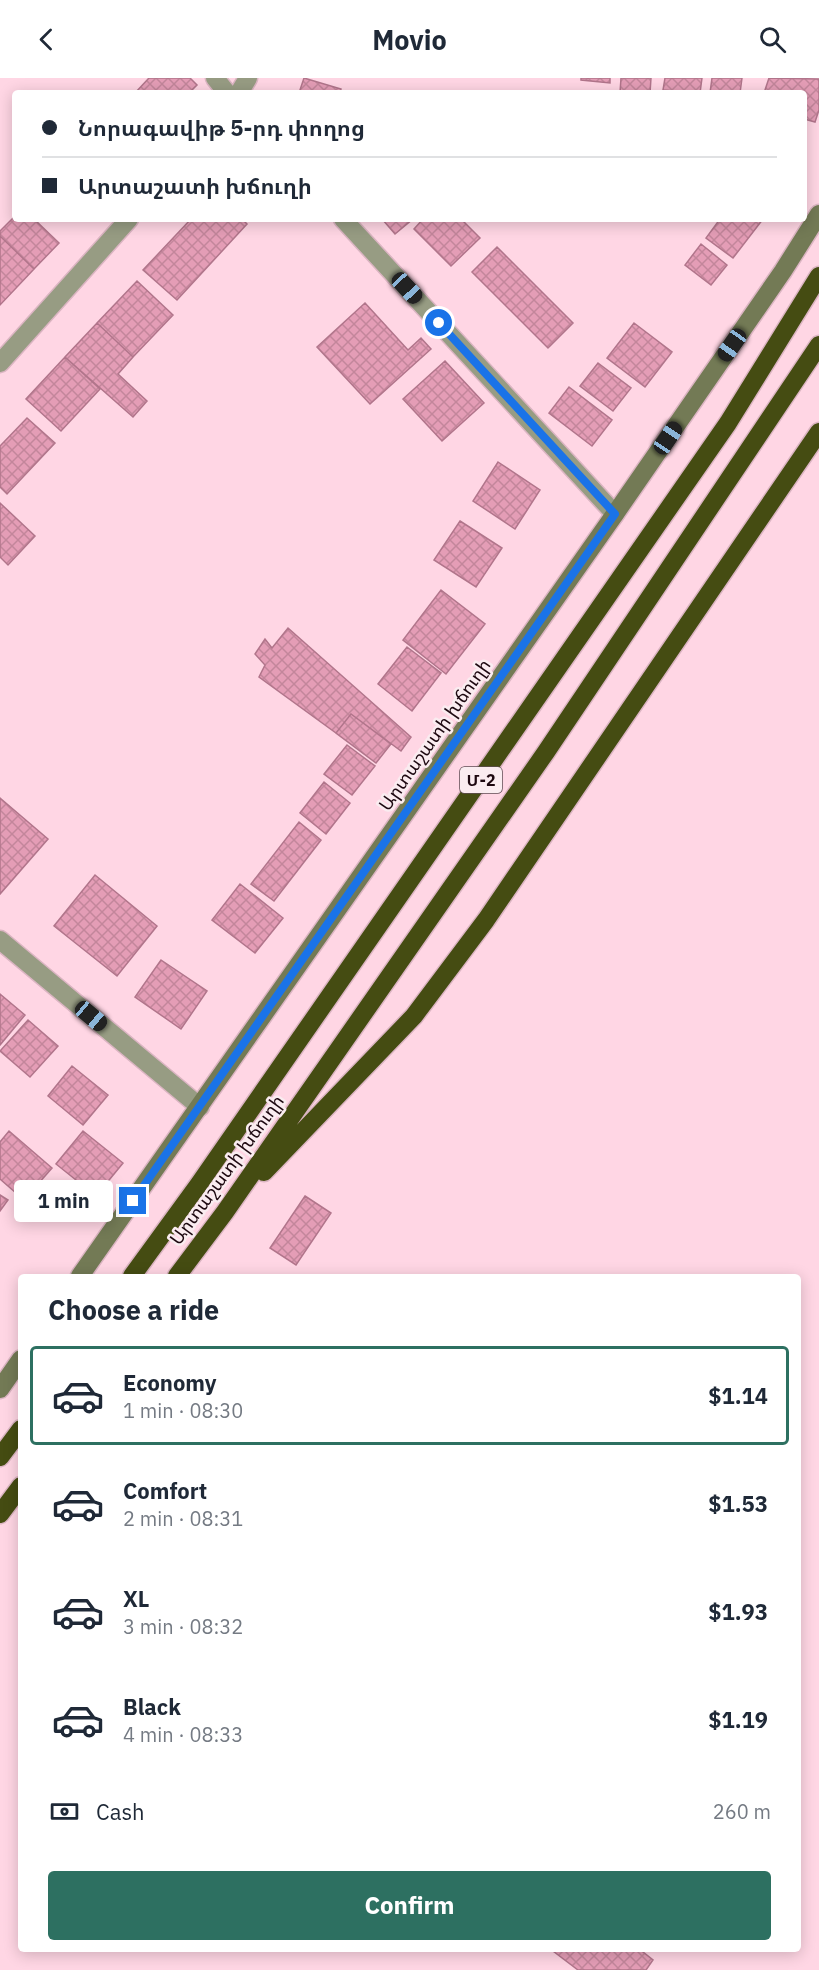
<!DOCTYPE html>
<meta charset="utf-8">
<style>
body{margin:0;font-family:"IBM Plex Sans","Noto Sans Armenian",sans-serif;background:#f2f2f3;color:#1f2937;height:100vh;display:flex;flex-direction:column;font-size:22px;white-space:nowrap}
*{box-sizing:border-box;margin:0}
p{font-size:20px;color:#747a83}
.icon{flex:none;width:33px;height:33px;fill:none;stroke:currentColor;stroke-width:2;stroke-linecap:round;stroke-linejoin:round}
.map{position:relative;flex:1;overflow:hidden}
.sheet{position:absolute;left:18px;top:1196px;width:783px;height:678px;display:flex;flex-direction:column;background:#fff;border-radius:6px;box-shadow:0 3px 15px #0003}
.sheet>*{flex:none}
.hud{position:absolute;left:12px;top:12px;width:795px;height:132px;border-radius:6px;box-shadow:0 3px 15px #0003;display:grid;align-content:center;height:132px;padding:0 30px;background:#fff}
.end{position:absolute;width:27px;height:27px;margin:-14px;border:8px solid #1a73e8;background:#fff;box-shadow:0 0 0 3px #fff}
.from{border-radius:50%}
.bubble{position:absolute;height:42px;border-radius:6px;background:#fff;box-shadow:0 3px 15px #0003;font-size:20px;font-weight:700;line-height:42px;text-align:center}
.car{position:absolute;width:18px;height:36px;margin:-18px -9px;border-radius:8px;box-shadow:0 0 4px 2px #0007;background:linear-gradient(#222 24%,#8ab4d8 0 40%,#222 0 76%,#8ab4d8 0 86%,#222 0)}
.hud b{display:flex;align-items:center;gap:21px;height:57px;font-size:22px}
.hud b+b{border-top:2px solid #e0e1e3}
.hud i{width:15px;height:15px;background:#1f2937}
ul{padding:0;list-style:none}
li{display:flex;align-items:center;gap:18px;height:99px;margin:0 12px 9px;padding:0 18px;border:3px solid transparent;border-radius:6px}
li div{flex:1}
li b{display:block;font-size:22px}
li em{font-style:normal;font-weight:700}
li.active{border-color:#2d7061}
li>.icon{width:54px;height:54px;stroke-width:1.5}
h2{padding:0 30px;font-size:27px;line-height:72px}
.pay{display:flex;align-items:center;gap:15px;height:66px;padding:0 30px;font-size:22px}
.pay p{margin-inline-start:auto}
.primary-button{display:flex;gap:12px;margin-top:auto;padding:12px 30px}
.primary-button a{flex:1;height:69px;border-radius:6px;background:#2d7061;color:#fff;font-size:24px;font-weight:700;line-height:69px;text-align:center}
header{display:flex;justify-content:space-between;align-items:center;height:78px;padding:0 30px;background:#fff;font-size:27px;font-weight:700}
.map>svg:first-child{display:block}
.building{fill:url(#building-cross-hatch);stroke:#b1758b;stroke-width:1.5}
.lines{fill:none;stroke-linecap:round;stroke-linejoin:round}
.street-casing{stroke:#dbb5c2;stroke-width:21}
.secondary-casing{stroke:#dbb5c2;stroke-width:21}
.highway-casing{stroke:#dbb5c2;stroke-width:21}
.street{stroke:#979c83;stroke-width:18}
.secondary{stroke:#737a55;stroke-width:18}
.highway{stroke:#454c12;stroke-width:18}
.route{stroke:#1a73e8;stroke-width:8}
.labels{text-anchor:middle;stroke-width:5;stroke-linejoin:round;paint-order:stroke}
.shield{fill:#faecf0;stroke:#5f4c53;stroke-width:1.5}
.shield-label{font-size:16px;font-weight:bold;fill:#1d0810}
.street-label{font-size:18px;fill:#1d0810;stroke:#faecf0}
</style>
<header><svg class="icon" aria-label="back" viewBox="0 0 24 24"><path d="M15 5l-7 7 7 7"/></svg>Movio<svg class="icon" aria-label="search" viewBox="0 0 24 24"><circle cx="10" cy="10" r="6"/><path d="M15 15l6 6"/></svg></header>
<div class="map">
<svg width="819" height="1892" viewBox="0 0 819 1892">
<defs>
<pattern id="building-cross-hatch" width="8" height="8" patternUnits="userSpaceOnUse" patternTransform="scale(1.5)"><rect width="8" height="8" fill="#e49db6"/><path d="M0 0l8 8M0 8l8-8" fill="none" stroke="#c3869b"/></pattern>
</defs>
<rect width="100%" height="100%" fill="#ffd6e4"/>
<path class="building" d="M149 0H190L197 7 189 15H135Z
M304 0 341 11 340 15H299Z
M581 0H610V5L581 2Z
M621 0H651L650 15H620Z
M665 0H702L700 15 663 12Z
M712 0H742L740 15H710Z
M769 0 819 1V32L815 44 804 41V15H764Z
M15 138V141H34L59 165 34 191 0 158V153Z
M191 141H242L247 146 177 222 143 192Z
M382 141H413L395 156Z
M423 141H461L480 160 451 188 414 151Z
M720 141H763L733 180 706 160Z
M0 158 34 191 0 227Z
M701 166 727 187 711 207 685 187Z
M497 169 573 245 548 270 472 194Z
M137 203 173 237 133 279 97 245Z
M365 225 408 272 421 260 431 271 370 326 317 269Z
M97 245 133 279 118 296 147 323 133 339 65 279Z
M634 245 672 274 645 309 607 280Z
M65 279 100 311 61 353 26 321Z
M445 283 484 325 442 363 403 321Z
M598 285 631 310 613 333 580 308Z
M569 309 612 342 592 368 549 335Z
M27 340 55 365 7 416 0 409V368Z
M498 384 540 412 515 451 473 423Z
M0 425 35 458 8 487 0 479Z
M460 443 502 470 476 509 434 482Z
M441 512 485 546 446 596 403 562Z
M288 550 411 659 401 673 351 636 336 655 259 599 265 587 255 576 265 561 272 570Z
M407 569 441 595 412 633 378 606Z
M351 636 391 666 376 685 336 655Z
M347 667 375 688 352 717 324 696Z
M324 704 350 725 326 756 300 735Z
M0 720 48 761 0 816Z
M299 744 321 762 274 823 251 806Z
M95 797 157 848 117 898 54 848Z
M240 806 283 840 255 875 212 842Z
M161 882 207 913 181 951 135 919Z
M0 916 25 937 0 967Z
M28 942 58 968 30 999 0 973Z
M72 988 108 1017 83 1047 48 1018Z
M9 1053 52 1090 24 1122 0 1101V1064Z
M83 1053 123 1085 96 1118 56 1086Z
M0 1117 8 1122 0 1133Z
M305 1118 331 1135 296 1187 270 1170Z
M549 1870H638L653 1882 646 1892H578Z"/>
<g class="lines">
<g class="street-casing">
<path id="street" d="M215 0 227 15
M239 15 248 0
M343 141 615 436
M0 285 129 141
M0 862 200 1029"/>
</g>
<g class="secondary-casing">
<path id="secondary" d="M80 1198 615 436 783 193 819 136
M0 1311 21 1281"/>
</g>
<g class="highway-casing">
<path id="highway" d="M264 1094 414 938 486 842 819 354
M132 1198 199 1106 728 345 819 198
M177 1198 225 1134 546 674 819 267
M0 1379 21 1351
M0 1436 21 1408"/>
</g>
<use href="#street" class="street"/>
<use href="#secondary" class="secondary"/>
<use href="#highway" class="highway"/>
</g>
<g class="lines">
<path class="route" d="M133 1123 615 436 439 245"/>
</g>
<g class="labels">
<rect class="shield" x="460" y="689" width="42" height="26" rx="4.5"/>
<g class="shield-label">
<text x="481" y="708">Մ-2</text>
</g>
<g class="street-label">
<text transform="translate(435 657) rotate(-55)" y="6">Արտաշատի խճուղի</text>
<text transform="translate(227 1092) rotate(-54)" y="6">Արտաշատի խճուղի</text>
</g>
</g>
</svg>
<i class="end from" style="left:439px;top:245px"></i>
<i class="end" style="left:133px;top:1123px"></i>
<div class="bubble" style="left:14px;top:1102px;width:99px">1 min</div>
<i class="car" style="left:407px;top:210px;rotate:137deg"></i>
<i class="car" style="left:732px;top:267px;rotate:215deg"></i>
<i class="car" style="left:668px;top:360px;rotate:34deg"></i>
<i class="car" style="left:91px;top:938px;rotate:130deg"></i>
<div class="hud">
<b><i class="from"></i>Նորագավիթ 5-րդ փողոց</b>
<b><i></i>Արտաշատի խճուղի</b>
</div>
<section class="sheet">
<h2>Choose a ride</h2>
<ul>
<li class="active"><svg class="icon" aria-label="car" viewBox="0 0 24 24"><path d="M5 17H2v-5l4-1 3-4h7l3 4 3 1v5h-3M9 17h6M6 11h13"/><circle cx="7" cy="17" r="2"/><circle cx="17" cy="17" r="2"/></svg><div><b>Economy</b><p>1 min · 08:30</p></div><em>$1.14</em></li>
<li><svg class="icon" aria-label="car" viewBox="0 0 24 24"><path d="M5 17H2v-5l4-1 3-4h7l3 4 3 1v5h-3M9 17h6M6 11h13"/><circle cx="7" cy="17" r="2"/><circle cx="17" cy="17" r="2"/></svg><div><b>Comfort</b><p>2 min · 08:31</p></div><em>$1.53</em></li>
<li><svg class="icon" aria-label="car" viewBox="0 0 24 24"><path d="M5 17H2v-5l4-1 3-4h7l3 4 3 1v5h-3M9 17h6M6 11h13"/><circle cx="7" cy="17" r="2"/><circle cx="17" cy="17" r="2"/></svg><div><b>XL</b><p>3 min · 08:32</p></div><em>$1.93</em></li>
<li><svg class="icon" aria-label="car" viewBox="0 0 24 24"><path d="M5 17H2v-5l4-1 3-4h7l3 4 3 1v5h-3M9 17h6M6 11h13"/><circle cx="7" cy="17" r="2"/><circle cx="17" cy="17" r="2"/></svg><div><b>Black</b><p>4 min · 08:33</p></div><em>$1.19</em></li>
</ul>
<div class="pay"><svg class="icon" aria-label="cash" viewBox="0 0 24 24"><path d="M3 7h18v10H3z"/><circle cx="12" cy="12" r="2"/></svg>Cash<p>260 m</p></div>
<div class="primary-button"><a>Confirm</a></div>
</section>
</div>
